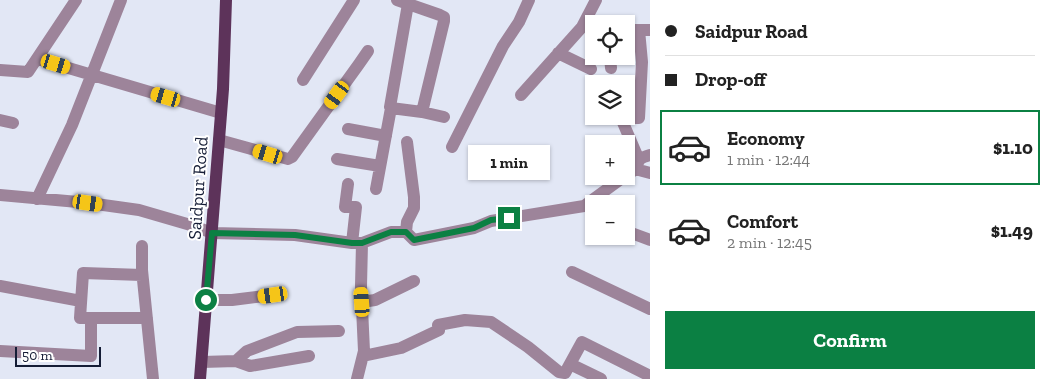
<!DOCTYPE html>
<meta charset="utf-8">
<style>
body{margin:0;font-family:"Zilla Slab",serif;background:#f2f2f2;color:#222;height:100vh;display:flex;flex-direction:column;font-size:19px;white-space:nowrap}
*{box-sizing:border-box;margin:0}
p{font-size:16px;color:#767676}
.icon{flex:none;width:28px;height:28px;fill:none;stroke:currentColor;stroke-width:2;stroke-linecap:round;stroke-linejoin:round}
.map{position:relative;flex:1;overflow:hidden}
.details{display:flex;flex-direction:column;background:#fff;width:400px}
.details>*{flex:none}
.top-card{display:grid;align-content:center;height:110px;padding:0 15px;background:#fff}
.tools{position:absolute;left:585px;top:15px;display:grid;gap:10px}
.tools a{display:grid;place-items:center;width:50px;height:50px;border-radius:0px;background:#fff;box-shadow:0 1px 4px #0004;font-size:25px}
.scale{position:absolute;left:15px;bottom:12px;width:86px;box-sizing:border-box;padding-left:5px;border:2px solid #151d36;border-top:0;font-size:14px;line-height:18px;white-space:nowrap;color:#151d36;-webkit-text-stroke:4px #fff;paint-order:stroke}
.end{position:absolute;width:22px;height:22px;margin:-11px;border:6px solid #0b8043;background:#fff;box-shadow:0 0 0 2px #fff}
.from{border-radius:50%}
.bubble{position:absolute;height:35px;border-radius:0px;background:#fff;box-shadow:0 1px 4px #0004;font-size:16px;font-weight:700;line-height:35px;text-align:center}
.car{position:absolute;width:15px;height:30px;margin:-15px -8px;border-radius:6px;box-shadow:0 0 4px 1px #0007;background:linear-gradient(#f5c518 24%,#345 0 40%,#f5c518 0 76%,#345 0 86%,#f5c518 0)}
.top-card b{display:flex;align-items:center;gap:18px;height:48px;font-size:19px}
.top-card b+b{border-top:1px solid #e0e0e0}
.top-card i{width:12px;height:12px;background:#222}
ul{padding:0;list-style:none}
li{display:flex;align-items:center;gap:15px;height:75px;margin:0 10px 8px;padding:0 5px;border:2px solid transparent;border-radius:0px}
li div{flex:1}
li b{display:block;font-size:19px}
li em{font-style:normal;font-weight:700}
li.active{border-color:#0b8043}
li>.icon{width:45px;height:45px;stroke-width:1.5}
.button{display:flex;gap:10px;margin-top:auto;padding:10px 15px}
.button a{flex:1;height:58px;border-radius:0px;background:#0b8043;color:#fff;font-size:20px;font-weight:700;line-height:58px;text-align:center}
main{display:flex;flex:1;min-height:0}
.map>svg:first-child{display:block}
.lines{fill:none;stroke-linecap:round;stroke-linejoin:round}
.minor{stroke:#9d849a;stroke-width:12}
.major{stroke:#5d335a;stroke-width:12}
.route{stroke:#0b8043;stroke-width:6}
.labels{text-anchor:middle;stroke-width:4;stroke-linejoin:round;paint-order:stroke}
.street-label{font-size:18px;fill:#151d36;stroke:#fff}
</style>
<main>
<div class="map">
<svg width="650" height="379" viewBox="0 0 650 379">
<rect width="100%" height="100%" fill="#e2e7f5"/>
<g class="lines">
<path class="minor" d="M397 0 440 15 444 17V21L422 112
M409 0 408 4 390 107 391 108 422 112 444 117
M626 30H650
M639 30 642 62 639 118H621L639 160
M558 53 591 69
M610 56 611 68
M38 59 221 113
M0 70 28 72 76 0
M303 80 354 0
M521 95 582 27 596 0
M0 120 13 123
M348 129 386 136
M219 140 288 159 292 157 359 64 368 51
M452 147 503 46 519 22 529 0
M337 159 380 166
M635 169 650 173
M626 175C629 173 632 172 634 170 642 161 633 160 650 155
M348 184 345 207H356L352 243
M376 189 391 108
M0 195 89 203 139 210 194 226 212 233 295 235 352 243H362L391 232H406L414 240 474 228 491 221 584 206 625 176
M37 199 72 125 121 0
M626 231 650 240
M406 232 407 222 414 208V197L407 142
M142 246V270L153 379
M572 272 650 309
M142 275 83 273 80 318H147
M0 286 81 301
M207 300H232L273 295
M362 302 375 300 414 281
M0 351 91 356V318
M363 356 401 348 439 330 438 325 465 320 491 322 528 347 559 372 565 373 582 342 650 376
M236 361 250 366 309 356
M202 362 236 361 247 351 297 332 339 331
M570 364 601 379
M357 379 364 351 361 286 362 243"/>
<path class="major" d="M200 379 223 89 226 0"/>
</g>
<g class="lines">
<path class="route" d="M206 300 212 233 295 235 352 243H362L391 232H406L414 240 474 228 491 220 509 218"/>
</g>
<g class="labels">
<g class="street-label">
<text transform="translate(198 188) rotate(-86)" y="6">Saidpur Road</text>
</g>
</g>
</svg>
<div class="tools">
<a><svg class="icon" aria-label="locate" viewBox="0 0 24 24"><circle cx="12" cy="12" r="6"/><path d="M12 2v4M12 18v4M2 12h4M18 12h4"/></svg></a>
<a><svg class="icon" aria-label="layers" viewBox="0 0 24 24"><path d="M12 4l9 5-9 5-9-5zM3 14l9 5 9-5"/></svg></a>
<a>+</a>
<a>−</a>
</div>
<div class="scale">50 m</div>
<i class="end from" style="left:206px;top:300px"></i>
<i class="end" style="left:509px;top:218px"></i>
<div class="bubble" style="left:468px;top:145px;width:82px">1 min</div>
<i class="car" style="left:56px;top:64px;rotate:107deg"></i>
<i class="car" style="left:337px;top:95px;rotate:216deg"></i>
<i class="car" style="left:166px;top:97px;rotate:286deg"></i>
<i class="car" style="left:268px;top:154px;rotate:287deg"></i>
<i class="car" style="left:88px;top:203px;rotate:98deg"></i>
<i class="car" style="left:273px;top:295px;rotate:262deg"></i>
<i class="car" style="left:362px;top:302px;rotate:356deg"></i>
</div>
<section class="details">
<div class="top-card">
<b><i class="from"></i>Saidpur Road</b>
<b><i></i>Drop-off</b>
</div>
<ul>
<li class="active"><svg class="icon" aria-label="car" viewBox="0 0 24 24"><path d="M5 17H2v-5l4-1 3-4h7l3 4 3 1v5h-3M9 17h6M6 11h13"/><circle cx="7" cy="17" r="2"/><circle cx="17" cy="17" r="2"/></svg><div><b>Economy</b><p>1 min · 12:44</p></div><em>$1.10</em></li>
<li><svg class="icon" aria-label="car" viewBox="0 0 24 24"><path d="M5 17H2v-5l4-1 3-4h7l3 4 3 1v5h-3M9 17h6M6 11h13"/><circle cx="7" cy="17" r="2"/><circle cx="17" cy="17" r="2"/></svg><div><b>Comfort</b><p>2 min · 12:45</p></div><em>$1.49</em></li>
</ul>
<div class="button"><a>Confirm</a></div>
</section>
</main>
